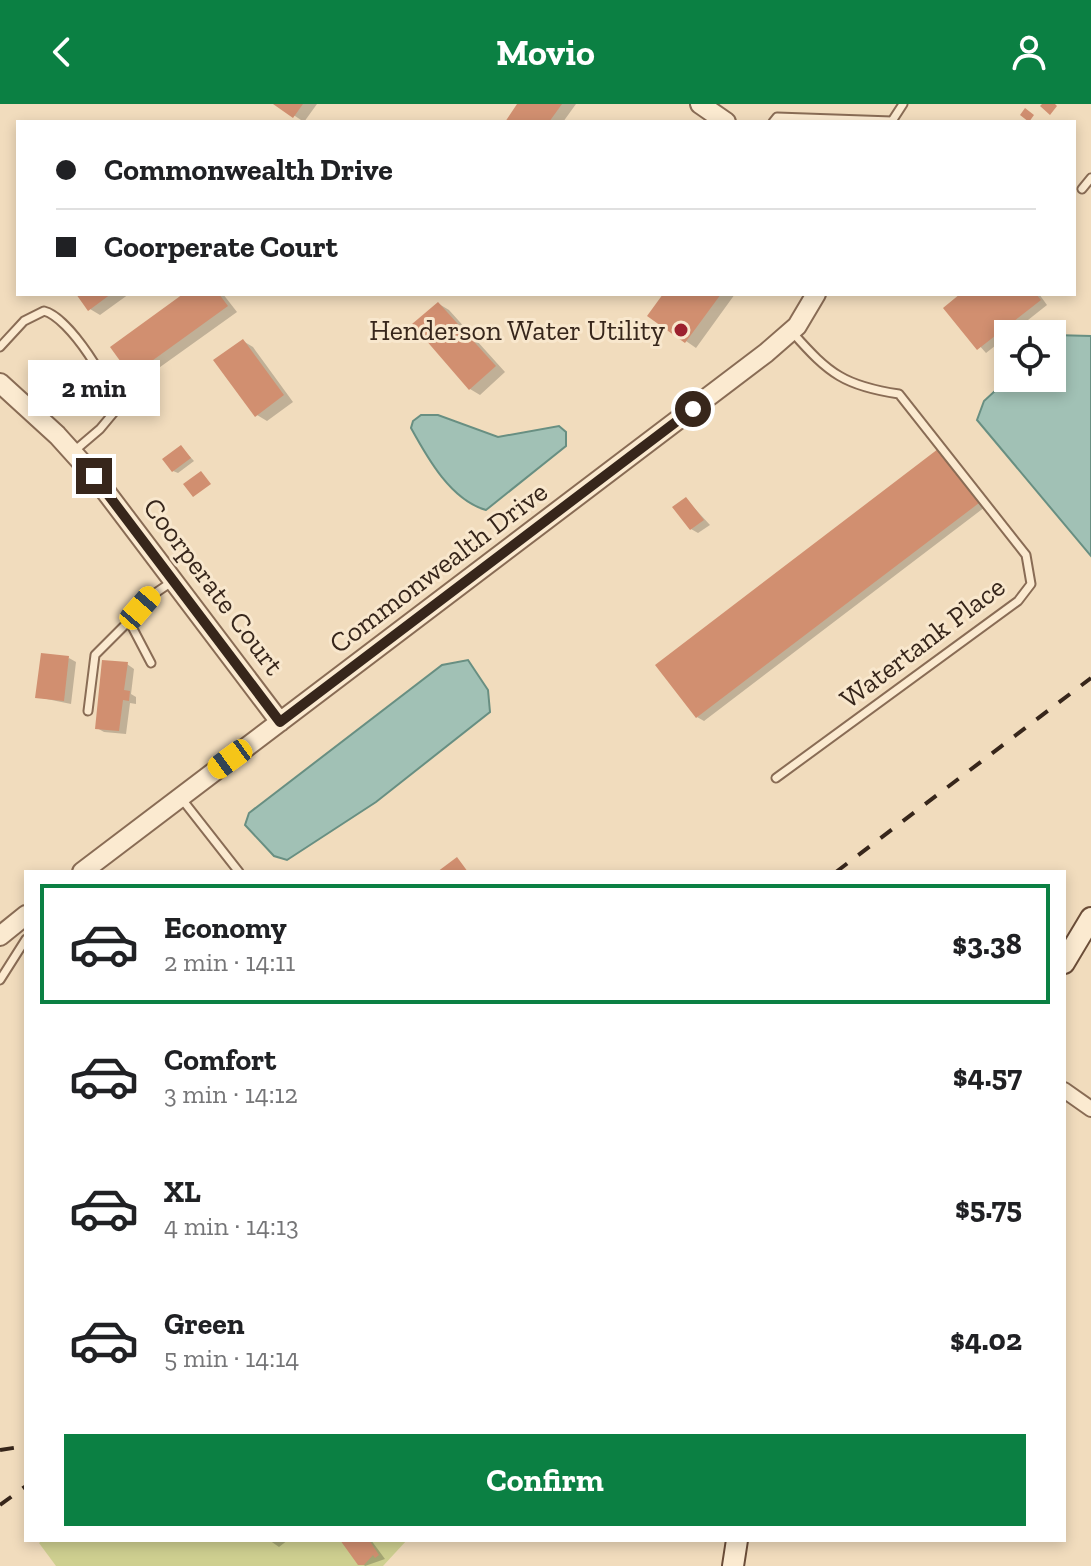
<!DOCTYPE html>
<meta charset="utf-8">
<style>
body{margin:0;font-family:"Zilla Slab",serif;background:#f2f2f2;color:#202124;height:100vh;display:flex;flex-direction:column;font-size:30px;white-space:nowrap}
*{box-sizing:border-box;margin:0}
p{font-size:26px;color:#757577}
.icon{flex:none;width:44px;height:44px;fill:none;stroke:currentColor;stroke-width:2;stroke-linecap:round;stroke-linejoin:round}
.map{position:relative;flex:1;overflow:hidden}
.sheet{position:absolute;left:24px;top:766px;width:1042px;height:672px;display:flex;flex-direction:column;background:#fff;border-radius:0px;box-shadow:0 4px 12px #0003}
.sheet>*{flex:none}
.guide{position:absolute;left:16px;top:16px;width:1060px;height:176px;border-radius:0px;box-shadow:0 4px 12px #0003;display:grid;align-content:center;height:176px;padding:0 40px;background:#fff}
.buttons{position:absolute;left:994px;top:216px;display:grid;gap:16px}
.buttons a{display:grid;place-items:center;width:72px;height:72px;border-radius:0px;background:#fff;box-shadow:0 4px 12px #0003;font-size:40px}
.end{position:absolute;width:36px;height:36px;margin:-18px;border:10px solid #37261b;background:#fff;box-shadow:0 0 0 4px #fff}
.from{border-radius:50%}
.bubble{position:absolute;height:56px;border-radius:0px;background:#fff;box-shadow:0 4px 12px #0003;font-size:26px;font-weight:700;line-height:56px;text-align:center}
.car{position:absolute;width:24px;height:48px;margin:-24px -12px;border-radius:10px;box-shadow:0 0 6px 2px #0007;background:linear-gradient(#f5c518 24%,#345 0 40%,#f5c518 0 76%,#345 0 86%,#f5c518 0)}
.guide b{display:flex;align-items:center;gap:28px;height:76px;font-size:30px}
.guide b+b{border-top:2px solid #e0e0e0}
.guide i{width:20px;height:20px;background:#202124}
ul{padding:14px 0 0;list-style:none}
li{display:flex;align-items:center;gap:24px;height:120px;margin:0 16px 12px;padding:0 24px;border:4px solid transparent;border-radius:0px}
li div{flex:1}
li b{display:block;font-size:30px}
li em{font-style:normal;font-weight:700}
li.active{border-color:#0b8043}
li>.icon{width:72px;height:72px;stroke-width:1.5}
.action{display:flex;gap:16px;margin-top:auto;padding:16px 40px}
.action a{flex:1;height:92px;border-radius:0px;background:#0b8043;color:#fff;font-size:32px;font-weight:700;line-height:92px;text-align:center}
header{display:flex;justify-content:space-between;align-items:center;height:104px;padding:0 40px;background:#0b8043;color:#fff;font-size:36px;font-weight:700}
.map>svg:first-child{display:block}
.green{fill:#cecf90}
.water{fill:#a1c1b5;stroke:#688f82;stroke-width:2}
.shadow{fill:#0003}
.building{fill:#d18f70}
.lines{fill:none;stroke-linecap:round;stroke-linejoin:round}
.service-casing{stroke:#896c55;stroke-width:11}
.minor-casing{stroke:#896c55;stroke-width:18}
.tertiary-casing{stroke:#896c55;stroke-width:22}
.secondary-casing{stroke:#6b4d38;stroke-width:24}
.service{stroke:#fbead0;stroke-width:7}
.minor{stroke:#fbead0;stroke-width:14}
.tertiary{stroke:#fbead0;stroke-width:18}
.secondary{stroke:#fbead0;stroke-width:20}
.rail{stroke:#37261b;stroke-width:4;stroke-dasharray:14 14;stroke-linecap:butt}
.route{stroke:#37261b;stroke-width:10}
.poi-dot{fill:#9c212e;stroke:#f8e7cd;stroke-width:3}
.labels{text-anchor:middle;stroke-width:6;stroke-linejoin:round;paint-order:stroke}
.poi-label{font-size:28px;fill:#37261b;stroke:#f8e7cd;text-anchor:end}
.street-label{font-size:28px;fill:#37261b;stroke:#f8e7cd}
</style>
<header><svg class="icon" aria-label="back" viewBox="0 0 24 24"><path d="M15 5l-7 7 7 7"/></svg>Movio<svg class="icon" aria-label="person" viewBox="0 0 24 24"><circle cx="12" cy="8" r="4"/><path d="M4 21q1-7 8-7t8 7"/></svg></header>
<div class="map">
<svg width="1091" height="1462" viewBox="0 0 1091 1462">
<rect width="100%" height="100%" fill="#f1dcbd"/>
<path class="green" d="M43 1436H407L383 1462H56L39 1439Z"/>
<path class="water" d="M1054 231 1091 232V452L977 316 984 297 1009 274H1052Z
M421 311H438L498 333 559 322 566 328V342L486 406C451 396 428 355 411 324L413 317Z
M468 556 488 586 490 608 376 698 287 756 274 752 245 721 249 709 442 561Z"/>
<path class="shadow" d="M277 0H317L304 18Z
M520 0H576L563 18H507Z
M79 190H129L100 211 90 205Z
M186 190H223L237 208 142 276 132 270Z
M666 190H735L696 244 650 212Z
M963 190H1039L1047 201 986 249 946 204Z
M439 200 449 206 505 268 480 291 470 285Z
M243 237 253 243 293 298 267 317 257 311Z
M181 343 194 357 178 369 173 367Z
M938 348 945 352 985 403 704 617 697 613Z
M686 395 710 421 698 429 691 425Z
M69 554 76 558 71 600 37 593Z
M127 560 134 565 131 590 136 593V600L130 599 126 630 104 628 97 624Z
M269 1436H288L279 1443Z
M343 1436H371L385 1455 365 1462Z"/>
<path class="building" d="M273 0H303L293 14Z
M517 0H562L549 18H505Z
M1042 0H1055L1057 2 1050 11 1040 2Z
M1025 4 1034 11 1029 18 1020 11Z
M76 190H111L88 207Z
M183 190H219L228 202 131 272 110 243Z
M663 190H721L685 239 647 212Z
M960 190H1036L1041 196 977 246 943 204Z
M438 198 496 262 469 286 412 220Z
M243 235 284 291 255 313 213 256Z
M181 341 191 354 172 368 162 355Z
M938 345 979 399 696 614 655 561Z
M201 367 211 380 193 393 183 380Z
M686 393 704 416 690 426 672 403Z
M41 549 69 552 64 597 35 594Z
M102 556 128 558 124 586 130 587 129 597 123 596 119 627 95 625Z
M457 753 468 768H437Z
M340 1436H369L379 1451 375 1454 373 1451 364 1461H358Z"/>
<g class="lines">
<g class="service-casing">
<path id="service" d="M773 18 777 13 892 17 903 0
M1082 85 1091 74
M0 243 24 217 44 207C69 213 113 282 115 307L100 325 73 348
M151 559 129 517 151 492 173 477
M88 607 95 551 129 517
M776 674 1018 497 1031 480 1026 451 899 290C845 282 829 270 793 229
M181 694 239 768
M0 876 26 835"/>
</g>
<g class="minor-casing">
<path id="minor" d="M1064 986 1091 1005"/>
</g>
<g class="tertiary-casing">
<path id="tertiary" d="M700 0 726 18
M0 279 57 331 94 372 280 618
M82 768 766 249 797 222 816 190
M0 832 26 811"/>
</g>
<g class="secondary-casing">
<path id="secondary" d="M1064 859 1091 814
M733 1462 737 1436"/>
</g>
<use href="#service" class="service"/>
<use href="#minor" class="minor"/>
<use href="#tertiary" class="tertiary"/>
<use href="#secondary" class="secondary"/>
<path class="rail" d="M836 768 1091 574
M0 1346 26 1342
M0 1401 26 1382"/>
</g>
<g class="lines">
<path class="route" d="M94 372 280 618 693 305"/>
</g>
<circle class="poi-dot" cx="681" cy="226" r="8"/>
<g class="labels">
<g class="poi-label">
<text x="665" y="236">Henderson Water Utility</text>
</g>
<g class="street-label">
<text transform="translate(438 463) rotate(-37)" y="10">Commonwealth Drive</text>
<text transform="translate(214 482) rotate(53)" y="10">Coorperate Court</text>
<text transform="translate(922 538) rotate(-37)" y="10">Watertank Place</text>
</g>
</g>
</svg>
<div class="buttons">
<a><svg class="icon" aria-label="locate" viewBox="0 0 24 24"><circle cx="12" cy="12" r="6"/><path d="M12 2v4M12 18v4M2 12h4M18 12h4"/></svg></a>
</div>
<i class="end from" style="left:693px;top:305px"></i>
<i class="end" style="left:94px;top:372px"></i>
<div class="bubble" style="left:28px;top:256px;width:132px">2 min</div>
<i class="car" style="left:140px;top:504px;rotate:41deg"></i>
<i class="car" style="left:230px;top:655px;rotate:234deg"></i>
<div class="guide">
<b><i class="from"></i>Commonwealth Drive</b>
<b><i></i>Coorperate Court</b>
</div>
<section class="sheet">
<ul>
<li class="active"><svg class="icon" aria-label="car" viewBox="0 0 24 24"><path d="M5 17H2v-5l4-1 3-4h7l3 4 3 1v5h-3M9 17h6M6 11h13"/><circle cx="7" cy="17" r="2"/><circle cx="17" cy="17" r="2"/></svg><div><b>Economy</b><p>2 min · 14:11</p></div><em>$3.38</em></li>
<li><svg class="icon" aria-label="car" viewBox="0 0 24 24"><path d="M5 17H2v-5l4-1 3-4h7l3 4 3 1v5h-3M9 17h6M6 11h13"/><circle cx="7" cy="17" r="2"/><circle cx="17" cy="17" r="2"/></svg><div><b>Comfort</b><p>3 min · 14:12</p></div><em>$4.57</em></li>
<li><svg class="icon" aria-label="car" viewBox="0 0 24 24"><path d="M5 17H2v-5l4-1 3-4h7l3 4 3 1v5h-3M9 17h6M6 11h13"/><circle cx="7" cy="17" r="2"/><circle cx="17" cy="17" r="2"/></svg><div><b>XL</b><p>4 min · 14:13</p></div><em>$5.75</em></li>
<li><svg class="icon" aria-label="car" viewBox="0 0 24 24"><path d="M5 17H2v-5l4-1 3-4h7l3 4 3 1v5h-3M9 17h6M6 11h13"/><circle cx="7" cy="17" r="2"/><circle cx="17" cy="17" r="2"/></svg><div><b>Green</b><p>5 min · 14:14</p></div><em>$4.02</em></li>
</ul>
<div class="action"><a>Confirm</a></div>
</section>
</div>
